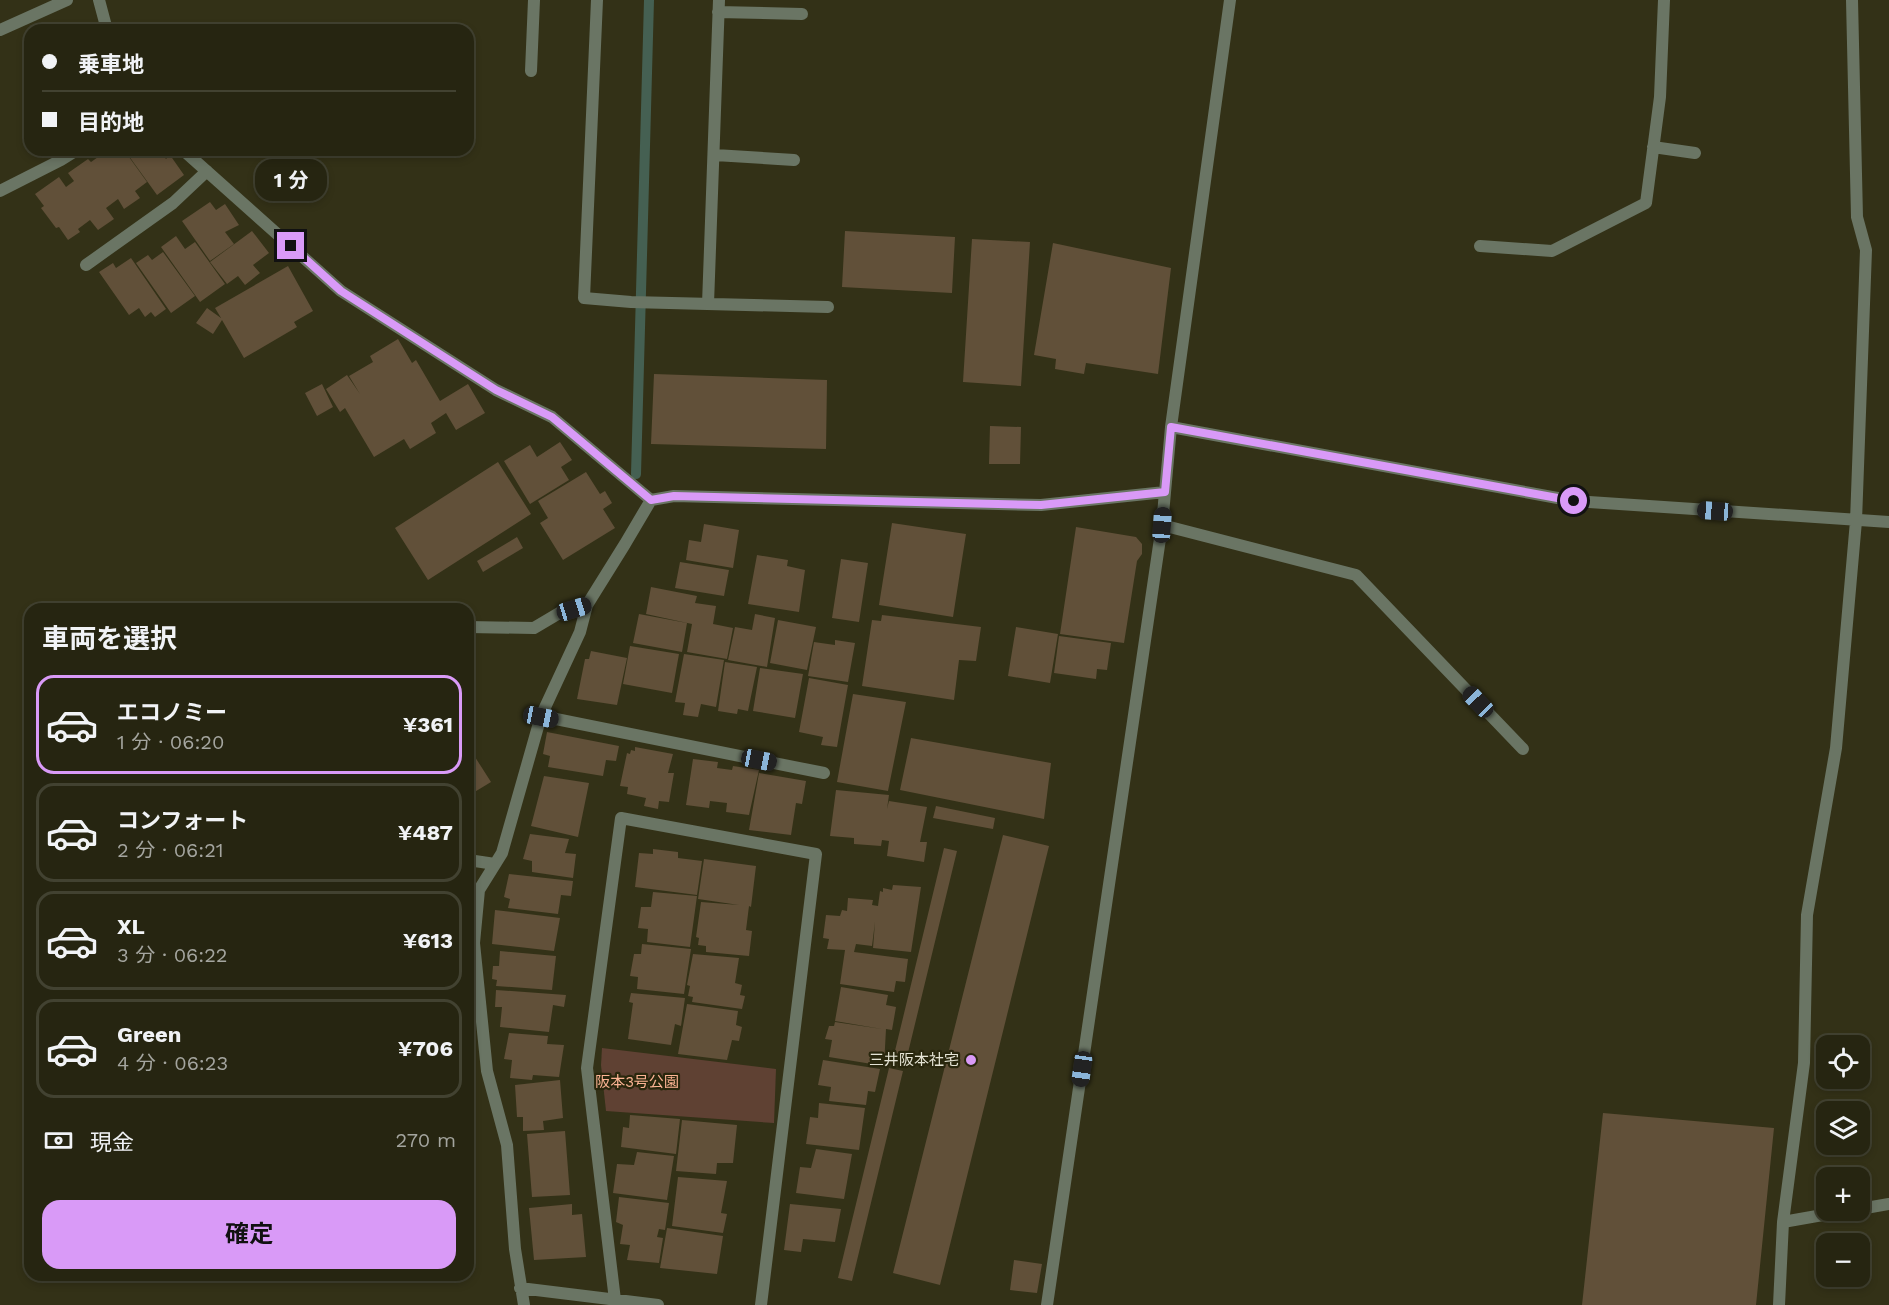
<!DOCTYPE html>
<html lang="ja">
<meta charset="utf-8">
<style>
body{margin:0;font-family:"Work Sans","Noto Sans JP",sans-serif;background:#2e2d1a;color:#f1f3f6;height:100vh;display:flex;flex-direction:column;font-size:22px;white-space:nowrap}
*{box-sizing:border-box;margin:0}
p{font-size:20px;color:#a4a59f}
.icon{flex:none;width:33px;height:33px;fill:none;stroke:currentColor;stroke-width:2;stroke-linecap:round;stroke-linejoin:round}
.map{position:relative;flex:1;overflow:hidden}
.side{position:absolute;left:24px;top:603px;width:450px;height:678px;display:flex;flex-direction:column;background:#262511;border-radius:18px;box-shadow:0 3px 9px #0003,0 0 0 2px #424231}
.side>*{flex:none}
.banner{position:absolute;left:24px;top:24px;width:450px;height:132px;border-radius:18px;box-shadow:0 3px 9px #0003,0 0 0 2px #424231;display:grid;align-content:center;height:132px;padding:0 18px;background:#262511}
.buttons{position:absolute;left:1816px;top:1035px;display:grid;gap:12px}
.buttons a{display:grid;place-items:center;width:54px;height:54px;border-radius:12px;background:#262511;box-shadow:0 3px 9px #0003,0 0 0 2px #424231;font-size:30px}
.end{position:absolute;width:27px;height:27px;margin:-14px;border:8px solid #d99af7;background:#111;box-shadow:0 0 0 3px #111}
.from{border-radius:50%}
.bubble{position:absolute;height:42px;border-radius:18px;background:#262511;box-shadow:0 3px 9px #0003,0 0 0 2px #424231;font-size:20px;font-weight:700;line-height:42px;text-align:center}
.car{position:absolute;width:18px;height:36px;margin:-18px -9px;border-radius:8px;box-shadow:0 0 4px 2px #0007;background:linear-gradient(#222 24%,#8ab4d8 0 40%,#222 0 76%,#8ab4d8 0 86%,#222 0)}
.banner b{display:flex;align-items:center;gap:21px;height:57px;font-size:22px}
.banner b+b{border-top:2px solid #424231}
.banner i{width:15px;height:15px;background:#f1f3f6}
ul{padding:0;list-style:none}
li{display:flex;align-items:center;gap:18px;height:99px;margin:0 12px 9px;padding:0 6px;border:3px solid #424231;border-radius:18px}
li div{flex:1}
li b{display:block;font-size:22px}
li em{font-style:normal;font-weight:700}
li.on{border-color:#d99af7}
li>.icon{width:54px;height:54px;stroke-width:1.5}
h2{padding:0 18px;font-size:27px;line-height:72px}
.pay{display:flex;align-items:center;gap:15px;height:66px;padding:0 18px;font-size:22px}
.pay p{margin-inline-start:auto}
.button{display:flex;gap:12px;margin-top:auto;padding:12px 18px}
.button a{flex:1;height:69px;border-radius:18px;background:#d99af7;color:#111;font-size:24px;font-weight:700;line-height:69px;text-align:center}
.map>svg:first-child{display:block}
.green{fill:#5f4133}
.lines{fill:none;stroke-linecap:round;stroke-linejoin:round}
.stream{stroke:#456052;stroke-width:10}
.building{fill:#615039}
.street{stroke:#6a7564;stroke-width:12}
.route{stroke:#d99af7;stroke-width:8}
.poi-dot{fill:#d99af7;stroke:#29270d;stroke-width:2}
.labels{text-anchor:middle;stroke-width:4.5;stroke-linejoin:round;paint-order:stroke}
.poi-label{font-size:15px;fill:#e5e4d5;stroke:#29270d;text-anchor:end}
.park-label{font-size:15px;fill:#fcb494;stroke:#29270d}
</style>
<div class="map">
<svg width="1889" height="1305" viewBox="0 0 1889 1305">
<rect width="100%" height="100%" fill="#333117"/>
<path class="green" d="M602 1048 776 1069 774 1123 606 1111 601 1065Z"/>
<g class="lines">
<path class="stream" d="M636 474 649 0"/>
</g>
<path class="building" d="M108 150H124L147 182 135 191 140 198 124 209 118 199 106 208 114 219 98 230 90 220 78 229 80 232 68 240 59 227 56 228 41 208 44 206 35 194 59 177 66 187 74 181 68 173 88 159 91 162Z
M128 150H159L166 159 170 155 184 175 157 195 126 152Z
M210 202 216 210 225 204 239 225 225 232 234 244 210 261 182 221Z
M252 231 269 253 253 265 260 273 245 285 238 276 227 284 210 262Z
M845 231 955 237 952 293 842 287Z
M176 236 185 249 195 242 225 284 200 302 161 247Z
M972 239 1030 242 1021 386 963 382Z
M1053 243 1171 268 1158 374 1086 363 1084 374 1055 369 1056 359 1034 355Z
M163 252 195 296 171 313 136 263 148 255 152 260Z
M131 258 166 309 155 317 151 312 145 317 139 308 129 315 99 272 113 263 116 268Z
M288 266 313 311 294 322 297 327 244 358 222 320 213 334 196 323 207 308 221 318 215 308Z
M398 339 412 363 416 360 440 401 468 384 485 413 456 430 446 413 431 423 436 433 410 449 404 439 374 457 345 408 340 412 326 389 347 375 360 394 349 376 373 362 370 356Z
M654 374 827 380 826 449 651 444Z
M322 384 333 407 317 416 305 393Z
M990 426 1021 427 1020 464H989Z
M560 442 572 460 561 467 569 480 530 504 504 461 530 445 537 457Z
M498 462 531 514 428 580 395 528Z
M586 472 600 494 605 491 612 503 603 509 615 528 563 560 540 523 548 518 538 501Z
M892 523 966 534 953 617 879 605Z
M704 524 739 530 733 568 686 560 689 540 701 542Z
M1076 527 1136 537 1142 544V554L1137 561 1124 643 1060 634Z
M517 537 523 548 483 572 477 561Z
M757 555 788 560 787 566 805 570 799 612 748 604Z
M841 559 868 563 859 622 832 618Z
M680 562 729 570 724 596 675 588Z
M651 587 697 596 695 603 716 606 713 624 733 628 727 659 687 652 692 624 646 614Z
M639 614 687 623 682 652 633 643Z
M755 614 775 618 767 667 728 660 735 627 752 630Z
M882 615 981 627 976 661 959 660 954 700 862 686 872 620 881 621Z
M778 620 816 627 807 670 770 663Z
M1016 627 1058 634 1050 683 1008 676Z
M1059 636 1111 643 1107 670 1097 669 1096 679 1054 673Z
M835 640 855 643 848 682 808 676 814 642 835 645Z
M630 646 679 654 672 693 623 684Z
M591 651 627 658 617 705 577 699 585 659H589Z
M684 654 724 660 716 707 701 704 698 717 683 715 685 703 675 702Z
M725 662 757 667 748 711 738 709 737 714 718 711Z
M760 668 803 674 795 718 753 711Z
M809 678 848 685 837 747 821 745 823 737 799 732Z
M853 694 906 702 888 791 837 782Z
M547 732 619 746 616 761 606 760 603 776 548 767 550 756 543 754Z
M911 738 1051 763 1044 819 900 790Z
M468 746 491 782 468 796Z
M635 747 673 754 668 773H674L669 802 659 801 658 809 644 806 646 798 627 794 628 787 620 786 627 753 630 754 631 750 635 751Z
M693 759 718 762 717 768 732 770 733 766 759 770 749 815 726 812 727 803 710 801 709 808 686 805Z
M759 773 806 781 802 804 796 803 791 835 749 830Z
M544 776 589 783 578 837 531 826Z
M836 790 889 795 887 809 889 801 927 807 920 842H927L924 862 887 856 889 841 882 840 881 846 854 844V838L830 836Z
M468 800 475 811 468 816Z
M936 806 995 818 993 829 933 818Z
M530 834 569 839 565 853 576 854 573 878 532 872V861L523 859Z
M1003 835 1049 846 940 1285 893 1273Z
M944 848 957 851 906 1061 893 1059Z
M653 849 678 852V858L702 861 697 895 635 887 639 853 653 854Z
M704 859 756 866 751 907 749 906 746 930 752 931 749 956 706 952V946L698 945 699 938 696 937 701 902 739 905 698 899Z
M509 874 573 881 571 896 561 895 558 914 508 908 510 899 504 897Z
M893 885 921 887 911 952 873 948 875 922 872 946 856 944 854 952 908 959 905 982 896 981 894 992 840 984 845 950 827 949 829 939 823 938 826 915 840 916 842 910 847 911 848 898 873 900 872 905 878 906 880 891 883 892V888L892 890Z
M653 892 697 896 690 947 647 942 648 929 638 928 641 907H651Z
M495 910 560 918 554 951 492 944Z
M642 944 691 949 684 994 637 989 638 977 630 976 634 954H641Z
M500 951 556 956 552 990 496 986 497 980 492 979 493 966H499Z
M693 954 739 958 735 983 742 985 740 995 745 996 742 1009 692 1002 693 997 688 996 690 986 687 985Z
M841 987 888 995 886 1005 896 1007 892 1030 886 1029 884 1066 829 1057 832 1040 825 1039 829 1026H834L835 1022 882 1029 835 1021Z
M496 990 566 995 564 1007 553 1005 549 1032 500 1027 502 1007H495Z
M631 993 685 998 681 1026 675 1024 671 1045 628 1039 633 1003 629 1002Z
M687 1004 738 1011 736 1025 742 1027 739 1041 732 1040 727 1060 678 1054Z
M509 1033 548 1036 547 1044 564 1045 559 1077 533 1075 532 1080 510 1078 512 1060 504 1059Z
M823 1060 880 1069 875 1092 868 1091 866 1105 829 1101 831 1087 818 1085Z
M889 1068 903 1071 852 1281 838 1278Z
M560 1080 563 1118 543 1121 544 1130 523 1131V1117H517L515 1085Z
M819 1103 865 1108 859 1150 806 1144 810 1117 818 1118Z
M1603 1113 1774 1128 1756 1305H1582Z
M630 1115 680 1119 676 1154 621 1147 623 1127 629 1128Z
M682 1120 737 1125 733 1163H717L716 1174 676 1171Z
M565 1131 570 1195 532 1197 527 1134Z
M816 1149 852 1154 844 1199 796 1193 800 1167 811 1168Z
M637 1152 674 1156 667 1200 613 1193 617 1164 634 1165Z
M678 1177 727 1181 721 1213 727 1214 723 1233 672 1226Z
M619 1197 669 1203 665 1230 659 1229 657 1237 663 1238 659 1263 627 1260 630 1245 620 1244 623 1225 616 1222Z
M572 1204V1215L582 1214 586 1257 534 1260 529 1208Z
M790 1204 841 1209 835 1242 803 1239 801 1252 784 1250Z
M667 1228 723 1236 717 1274 660 1268Z
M1014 1260 1042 1264 1037 1293 1010 1290Z"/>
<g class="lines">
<path class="street" d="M99 0 107 30
M597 0 584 298 631 302 828 307
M718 12 802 14
M0 30 67 0
M531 71 534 0
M1653 147 1695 153
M183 150 341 291 496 390 552 417 651 500
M715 155 794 160
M0 191 61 160 77 150
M1480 246 1552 251 1646 203 1660 97 1664 0
M86 265 173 203 207 171
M708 304 719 0
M1171 427 1574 501 1889 522
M1162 525 1356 575 1523 749
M468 627 534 628 561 612 587 605
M541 716 824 773
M468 860 495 864
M1860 1209 1889 1204
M1783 1222 1851 1210
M520 1288 658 1305
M615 1300 587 1068 621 818 816 854 761 1305
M524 1305 515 1249 507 1145 487 1071 474 943 479 890 502 853 541 716 580 632 587 605 625 544 651 500 674 496 1041 505 1165 492
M1047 1305 1162 525 1171 427 1230 0
M1779 1305 1783 1222 1804 1063 1807 915 1836 748 1856 521 1866 250 1857 217 1852 0"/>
</g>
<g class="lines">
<path class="route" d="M291 246 341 291 496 390 552 417 651 500 674 496 1041 505 1165 492 1171 427 1574 501"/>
</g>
<circle class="poi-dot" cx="971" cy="1060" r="6"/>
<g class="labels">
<g class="poi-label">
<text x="959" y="1065">三井阪本社宅</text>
</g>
<g class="park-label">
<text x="637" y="1087">阪本3号公園</text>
</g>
</g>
</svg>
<div class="buttons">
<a><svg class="icon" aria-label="locate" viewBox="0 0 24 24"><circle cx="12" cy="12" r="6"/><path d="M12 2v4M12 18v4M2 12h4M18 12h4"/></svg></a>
<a><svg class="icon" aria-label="layers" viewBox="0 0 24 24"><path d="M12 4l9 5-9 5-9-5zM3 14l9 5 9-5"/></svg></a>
<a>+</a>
<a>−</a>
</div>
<i class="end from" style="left:1574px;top:501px"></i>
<i class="end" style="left:291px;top:246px"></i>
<div class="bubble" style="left:255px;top:159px;width:72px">1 分</div>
<i class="car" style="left:1715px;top:511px;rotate:274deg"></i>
<i class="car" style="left:1162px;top:525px;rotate:4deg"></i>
<i class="car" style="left:574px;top:609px;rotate:73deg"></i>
<i class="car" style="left:1478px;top:702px;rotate:316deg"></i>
<i class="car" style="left:541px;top:717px;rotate:101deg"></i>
<i class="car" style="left:759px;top:760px;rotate:101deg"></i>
<i class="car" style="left:1082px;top:1069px;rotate:188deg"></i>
<div class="banner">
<b><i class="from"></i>乗車地</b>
<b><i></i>目的地</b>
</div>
<section class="side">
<h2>車両を選択</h2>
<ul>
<li class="on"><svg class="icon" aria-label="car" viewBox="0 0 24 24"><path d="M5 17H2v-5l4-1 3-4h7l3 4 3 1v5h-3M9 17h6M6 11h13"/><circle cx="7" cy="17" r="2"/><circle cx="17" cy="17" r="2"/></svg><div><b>エコノミー</b><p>1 分 · 06:20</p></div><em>¥361</em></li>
<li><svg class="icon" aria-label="car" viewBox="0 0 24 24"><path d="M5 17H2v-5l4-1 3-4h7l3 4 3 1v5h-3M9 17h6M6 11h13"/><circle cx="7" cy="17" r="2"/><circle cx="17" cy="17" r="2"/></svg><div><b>コンフォート</b><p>2 分 · 06:21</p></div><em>¥487</em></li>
<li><svg class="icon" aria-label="car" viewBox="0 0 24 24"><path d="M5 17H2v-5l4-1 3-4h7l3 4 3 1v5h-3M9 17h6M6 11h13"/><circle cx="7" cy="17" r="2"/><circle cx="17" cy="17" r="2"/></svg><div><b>XL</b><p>3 分 · 06:22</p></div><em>¥613</em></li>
<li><svg class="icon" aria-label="car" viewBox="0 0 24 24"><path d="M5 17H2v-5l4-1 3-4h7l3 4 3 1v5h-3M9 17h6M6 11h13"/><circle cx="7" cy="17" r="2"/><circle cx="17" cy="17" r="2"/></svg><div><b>Green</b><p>4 分 · 06:23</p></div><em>¥706</em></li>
</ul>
<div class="pay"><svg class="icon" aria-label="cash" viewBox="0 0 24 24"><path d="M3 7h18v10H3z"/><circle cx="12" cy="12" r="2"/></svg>現金<p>270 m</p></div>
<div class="button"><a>確定</a></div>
</section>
</div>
